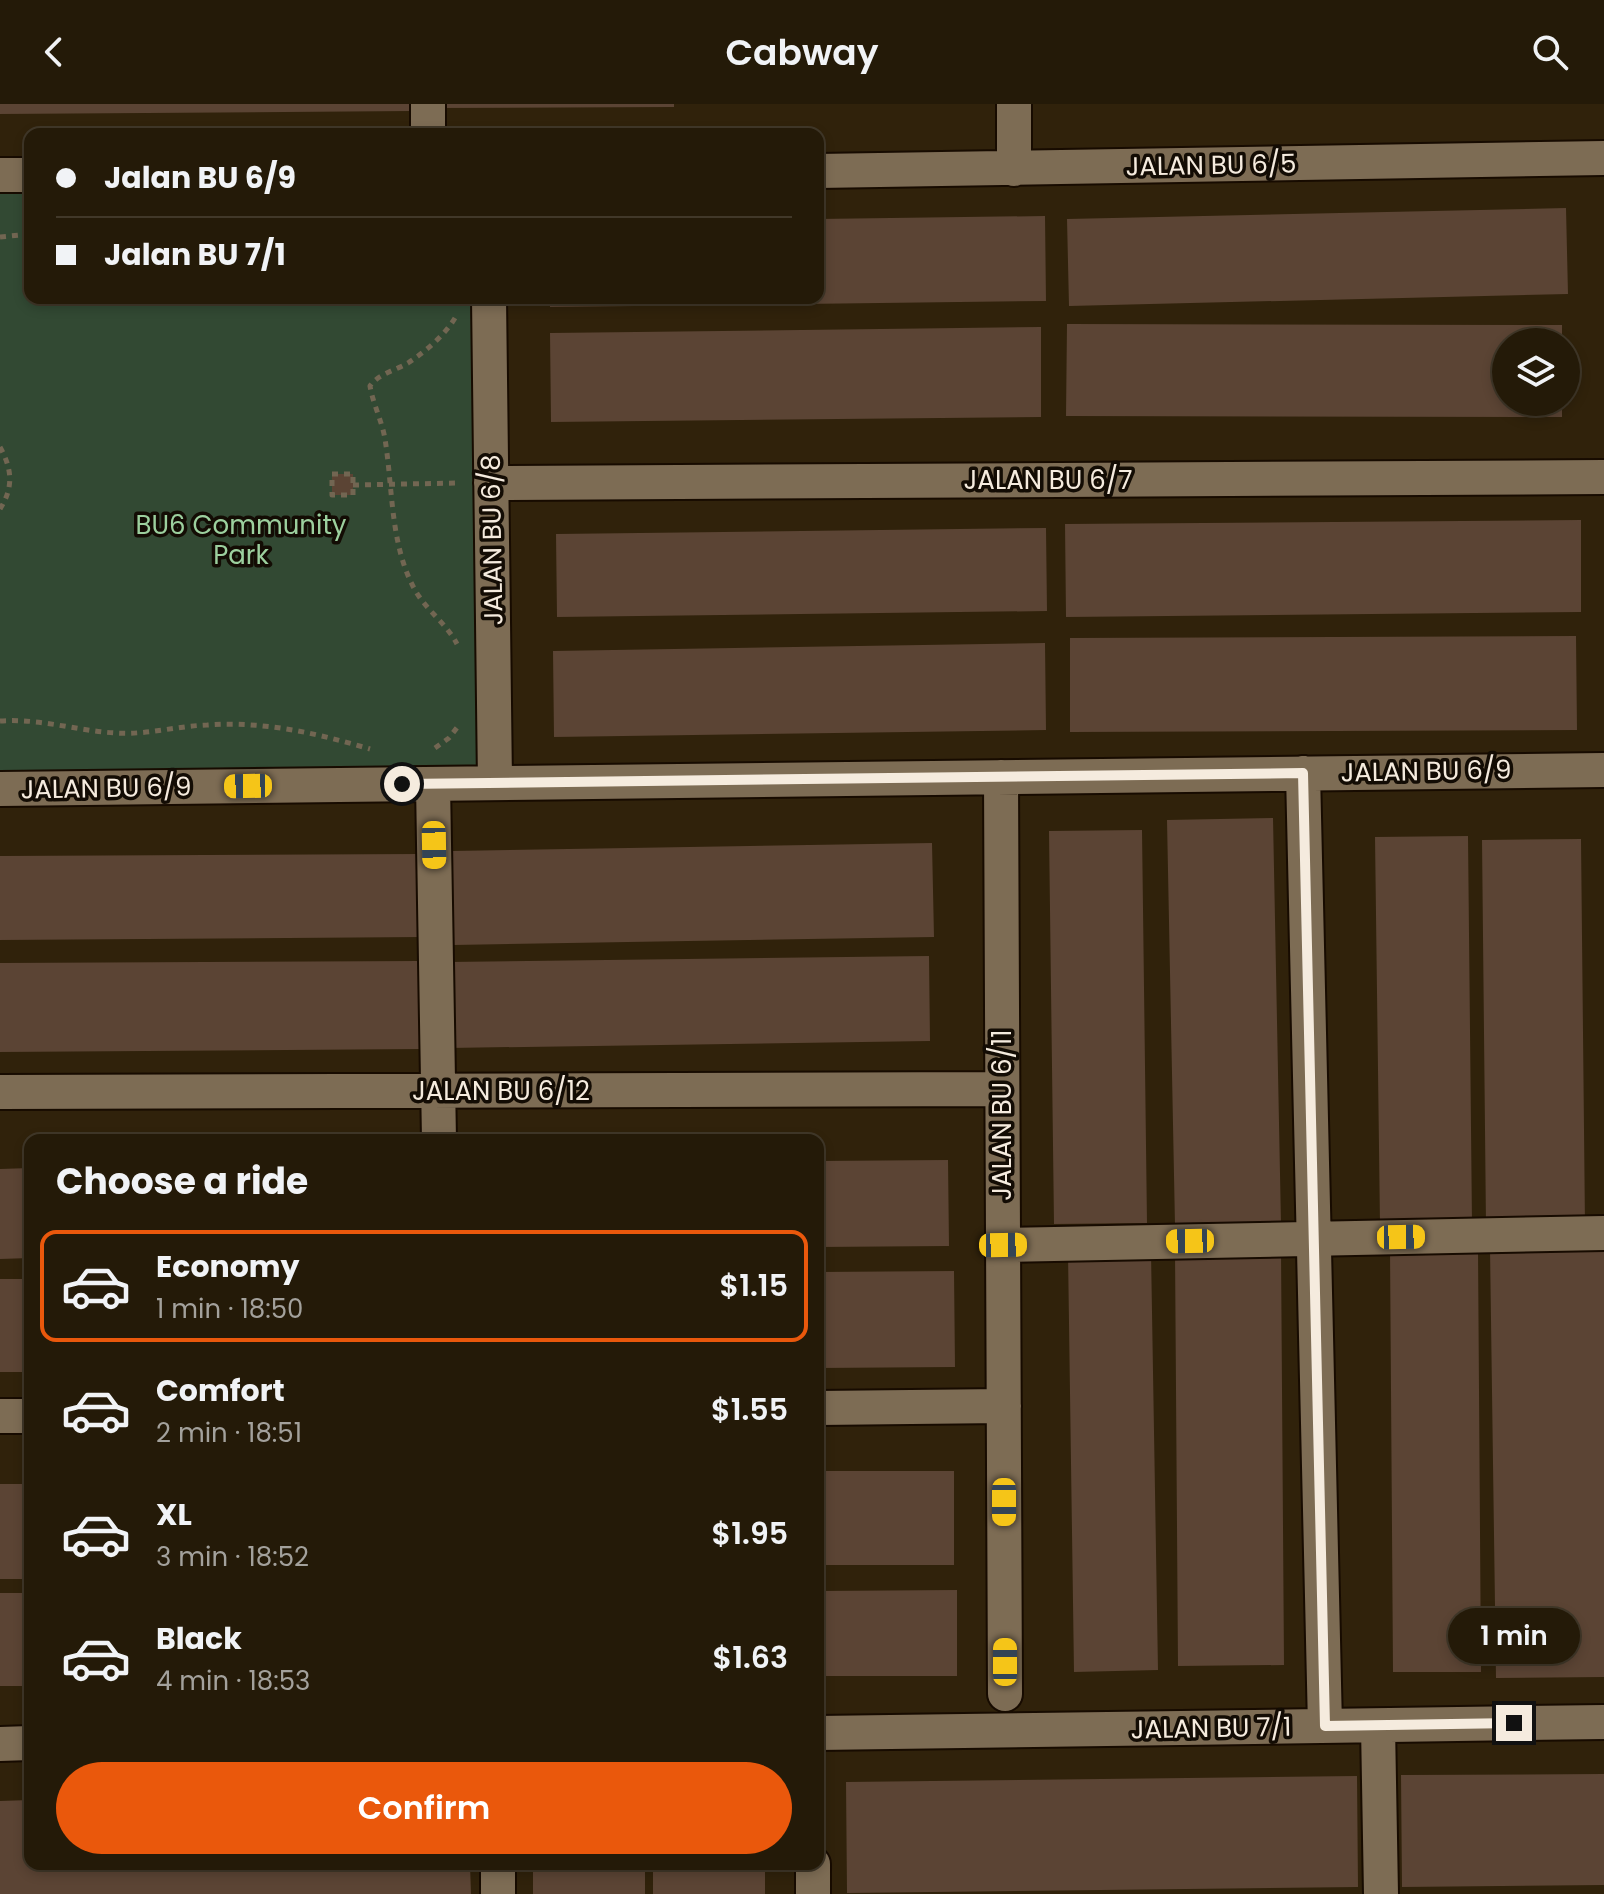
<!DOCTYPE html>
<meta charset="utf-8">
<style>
body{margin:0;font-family:Poppins,sans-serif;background:#2c2312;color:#f1f3f6;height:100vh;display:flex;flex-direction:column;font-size:30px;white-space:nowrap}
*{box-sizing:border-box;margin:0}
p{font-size:26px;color:#a3a19c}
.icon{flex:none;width:44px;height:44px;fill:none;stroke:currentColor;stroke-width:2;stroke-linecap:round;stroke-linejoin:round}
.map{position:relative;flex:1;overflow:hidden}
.side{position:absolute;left:24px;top:1030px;width:800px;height:736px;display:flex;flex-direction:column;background:#241a08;border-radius:16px;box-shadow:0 4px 12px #0003,0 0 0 2px #413829}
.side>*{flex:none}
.guide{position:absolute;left:24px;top:24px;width:800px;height:176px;border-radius:16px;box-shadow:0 4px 12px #0003,0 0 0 2px #413829;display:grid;align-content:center;height:176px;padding:0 32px;background:#241a08}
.fabs{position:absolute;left:1492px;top:224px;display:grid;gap:16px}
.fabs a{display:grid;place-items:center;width:88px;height:88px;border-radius:50%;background:#241a08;box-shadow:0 4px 12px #0003,0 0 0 2px #413829;font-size:40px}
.end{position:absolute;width:36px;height:36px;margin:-18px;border:10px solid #f5ebde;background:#111;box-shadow:0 0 0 4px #111}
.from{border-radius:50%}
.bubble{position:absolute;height:56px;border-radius:28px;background:#241a08;box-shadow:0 4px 12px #0003,0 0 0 2px #413829;font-size:26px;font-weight:600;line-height:56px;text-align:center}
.car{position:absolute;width:24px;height:48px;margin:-24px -12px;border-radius:10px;box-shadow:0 0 6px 2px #0007;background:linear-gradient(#f5c518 24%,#345 0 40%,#f5c518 0 76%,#345 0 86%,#f5c518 0)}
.guide b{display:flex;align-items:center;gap:28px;height:76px;font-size:30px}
.guide b+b{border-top:2px solid #413829}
.guide i{width:20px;height:20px;background:#f1f3f6}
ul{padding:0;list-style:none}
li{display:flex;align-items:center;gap:24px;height:112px;margin:0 16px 12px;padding:0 16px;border:4px solid transparent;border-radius:16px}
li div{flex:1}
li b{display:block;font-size:30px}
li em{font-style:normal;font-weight:600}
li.on{border-color:#ea580c}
li>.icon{width:72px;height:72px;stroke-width:1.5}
h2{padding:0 32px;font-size:36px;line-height:96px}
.action{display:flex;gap:16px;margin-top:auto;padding:16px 32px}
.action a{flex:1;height:92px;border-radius:48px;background:#ea580c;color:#fff;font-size:32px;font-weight:600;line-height:92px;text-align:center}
header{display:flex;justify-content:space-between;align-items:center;height:104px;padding:0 32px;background:#241a08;font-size:36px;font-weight:600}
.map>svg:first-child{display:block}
.green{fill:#324933}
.building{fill:#5b4434}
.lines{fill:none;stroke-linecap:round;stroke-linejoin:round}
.minor-casing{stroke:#170b00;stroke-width:38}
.path{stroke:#726652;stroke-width:5;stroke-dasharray:6 6;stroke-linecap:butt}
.minor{stroke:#7d6c54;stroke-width:34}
.route{stroke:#f5ebde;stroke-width:10}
.labels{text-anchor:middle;stroke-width:7;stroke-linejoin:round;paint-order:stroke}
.street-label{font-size:26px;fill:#f5ebde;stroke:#130c04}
.park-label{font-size:26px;fill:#9cd09e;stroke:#130c04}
</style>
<header><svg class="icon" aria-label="back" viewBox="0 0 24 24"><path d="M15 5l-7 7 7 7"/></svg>Cabway<svg class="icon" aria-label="search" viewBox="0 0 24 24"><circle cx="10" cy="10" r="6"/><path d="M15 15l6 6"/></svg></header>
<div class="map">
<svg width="1604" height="1790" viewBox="0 0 1604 1790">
<rect width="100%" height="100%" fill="#30220b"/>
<path class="green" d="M0 77H30V194H484L490 674 0 679Z"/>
<path class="building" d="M0 0H413V7L0 10Z
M436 0H674V3L436 4Z
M1566 104 1568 190 1069 202 1067 115Z
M1045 112 1046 197 550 203V194H818V115Z
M1067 220 1562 221V238H1506V298H1562V313L1066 312Z
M1041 223V313L551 318 550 229Z
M332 370H353V391H332Z
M1581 416V508L1066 513 1065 420Z
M1046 424 1047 507 557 513 556 430Z
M1576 532 1577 626 1070 628V534Z
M1045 539 1046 626 554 633 553 547Z
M1273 714 1281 1120 1175 1122 1167 716Z
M1142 726 1147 1119 1054 1120 1049 727Z
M1468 732 1472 1120 1380 1121 1375 733Z
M1581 735 1585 1121 1486 1122 1482 736Z
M932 739 934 833 453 841 452 747Z
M421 750 422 833 0 836V752Z
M929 852 930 937 449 944 448 858Z
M420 857 421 945 0 948V859Z
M948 1056 949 1142 818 1143V1057Z
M30 1064V1154L0 1155V1065Z
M1604 1143V1573L1496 1574 1490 1144Z
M1478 1144 1481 1568H1393L1390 1145Z
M1281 1145 1284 1561 1178 1562 1175 1147Z
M1151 1148 1158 1566 1074 1568 1068 1149Z
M954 1167 955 1263 818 1264V1168Z
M0 1175H30V1268H0Z
M818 1367H954V1461H818Z
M0 1380H30V1475H0Z
M957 1486V1572H818V1487Z
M0 1489H30V1582H0Z
M1604 1670V1781L1402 1783 1401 1671Z
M1357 1672 1358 1783 847 1789 846 1678Z
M30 1696V1760H470L471 1790H0V1697Z
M533 1760H645V1790H533Z
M653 1760H765V1790H653Z"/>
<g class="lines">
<g class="minor-casing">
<path id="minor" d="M428 0V30
M1014 0V65
M818 67 1604 54
M0 71H30
M489 194 495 679
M491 379 1604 373
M1303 669 1325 1622
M1001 673 1005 1590
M433 680 439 1036
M0 685 1604 666
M0 988 1002 985
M1003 1141 1604 1129
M818 1304 1004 1302
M0 1312H30
M1378 1622 1381 1790
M818 1629 1604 1618
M0 1640 30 1639
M498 1760V1790
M813 1760V1790"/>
</g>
<path class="path" d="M0 133 30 130
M455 214C444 232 426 247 408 259 396 266 378 270 370 282 373 300 382 317 385 335 393 385 390 441 415 486 426 506 446 519 457 540
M0 343C12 365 14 383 0 405
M332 370H353V391H332Z
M353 381 459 379
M0 617C40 614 77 627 116 629 147 631 177 622 207 621 264 617 316 629 370 645
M435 644 449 634 459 621"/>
<use href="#minor" class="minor"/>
</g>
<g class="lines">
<path class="route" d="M402 680 1303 669 1325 1622 1514 1619"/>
</g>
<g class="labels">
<g class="street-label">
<text transform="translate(1211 61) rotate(-1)" y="9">JALAN BU 6/5</text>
<text x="1048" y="385">JALAN BU 6/7</text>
<text transform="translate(492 436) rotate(-91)" y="9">JALAN BU 6/8</text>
<text transform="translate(1426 667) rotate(-1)" y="9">JALAN BU 6/9</text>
<text transform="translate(106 684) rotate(-1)" y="9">JALAN BU 6/9</text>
<text x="501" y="996">JALAN BU 6/12</text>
<text transform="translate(1002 1011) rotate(-90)" y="9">JALAN BU 6/11</text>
<text transform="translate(1211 1624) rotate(-1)" y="9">JALAN BU 7/1</text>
</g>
<g class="park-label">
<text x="241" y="430">BU6 Community<tspan x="241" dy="30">Park</tspan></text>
</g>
</g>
</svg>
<div class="fabs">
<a><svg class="icon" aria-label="layers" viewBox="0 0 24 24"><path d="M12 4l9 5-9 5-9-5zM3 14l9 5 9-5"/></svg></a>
</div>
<i class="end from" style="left:402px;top:680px"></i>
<i class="end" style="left:1514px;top:1619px"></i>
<div class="bubble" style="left:1448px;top:1504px;width:132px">1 min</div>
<i class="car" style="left:248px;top:682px;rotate:269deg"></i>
<i class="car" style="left:434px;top:741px;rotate:179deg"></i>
<i class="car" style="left:1401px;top:1133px;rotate:89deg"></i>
<i class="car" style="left:1190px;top:1137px;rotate:269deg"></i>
<i class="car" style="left:1003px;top:1141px;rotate:89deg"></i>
<i class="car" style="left:1004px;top:1398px;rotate:180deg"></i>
<i class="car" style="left:1005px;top:1558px;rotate:0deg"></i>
<div class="guide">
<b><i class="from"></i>Jalan BU 6/9</b>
<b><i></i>Jalan BU 7/1</b>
</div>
<section class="side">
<h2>Choose a ride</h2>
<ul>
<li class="on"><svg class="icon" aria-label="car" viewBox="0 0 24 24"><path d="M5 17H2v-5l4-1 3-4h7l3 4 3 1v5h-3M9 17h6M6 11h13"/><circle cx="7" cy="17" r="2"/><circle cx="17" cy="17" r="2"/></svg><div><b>Economy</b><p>1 min · 18:50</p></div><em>$1.15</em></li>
<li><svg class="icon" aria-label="car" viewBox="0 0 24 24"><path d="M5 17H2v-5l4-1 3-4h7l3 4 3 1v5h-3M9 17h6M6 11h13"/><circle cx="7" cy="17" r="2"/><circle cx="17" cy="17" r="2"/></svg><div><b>Comfort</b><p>2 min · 18:51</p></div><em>$1.55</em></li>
<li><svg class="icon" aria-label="car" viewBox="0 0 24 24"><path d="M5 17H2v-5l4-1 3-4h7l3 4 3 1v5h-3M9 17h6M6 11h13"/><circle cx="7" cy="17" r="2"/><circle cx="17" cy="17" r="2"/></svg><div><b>XL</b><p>3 min · 18:52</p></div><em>$1.95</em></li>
<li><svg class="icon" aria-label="car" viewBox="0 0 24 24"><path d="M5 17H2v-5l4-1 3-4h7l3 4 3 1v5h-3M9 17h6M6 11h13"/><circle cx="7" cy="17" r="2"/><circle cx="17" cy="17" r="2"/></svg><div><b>Black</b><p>4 min · 18:53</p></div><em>$1.63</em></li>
</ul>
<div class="action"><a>Confirm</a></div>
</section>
</div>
